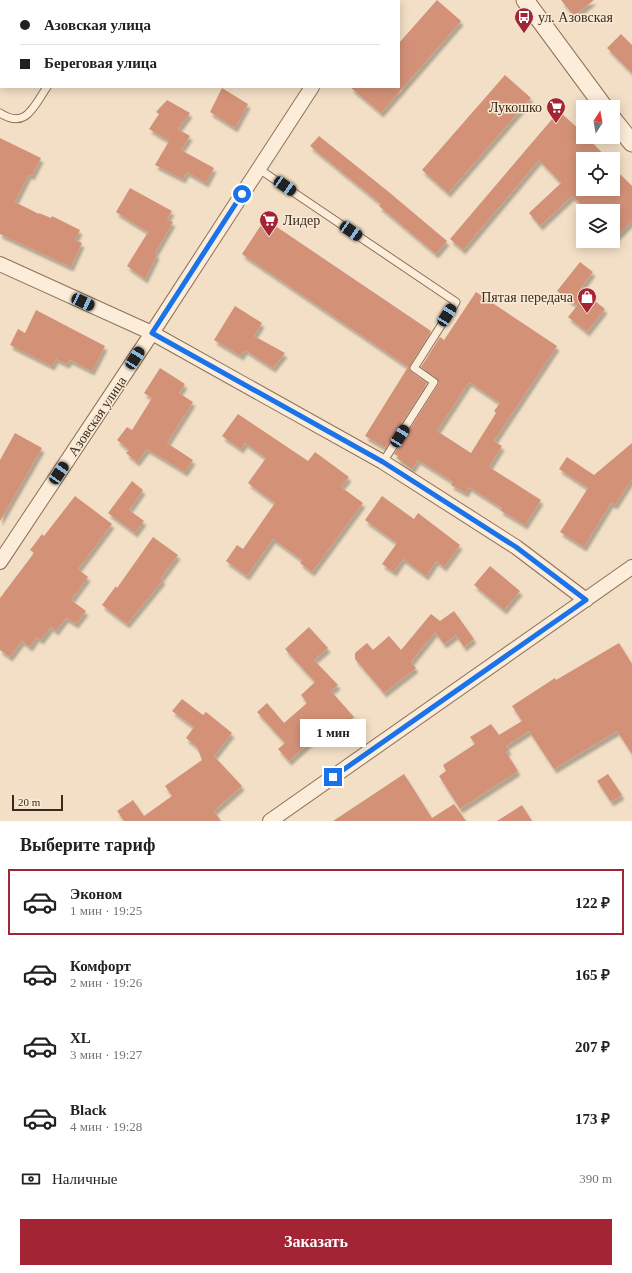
<!DOCTYPE html>
<html lang="ru">
<meta charset="utf-8">
<style>
body{margin:0;font-family:"Times New Roman",serif;background:#f6f6f6;color:#202124;height:100vh;display:flex;flex-direction:column;font-size:15px;white-space:nowrap}
*{box-sizing:border-box;margin:0}
p{font-size:13px;color:#757577}
.icon{flex:none;width:22px;height:22px;fill:none;stroke:currentColor;stroke-width:2;stroke-linecap:round;stroke-linejoin:round}
.map{position:relative;height:821px;overflow:hidden}
.drawer{display:flex;flex-direction:column;background:#fff;flex:1}
.drawer>*{flex:none}
.hud{position:absolute;left:0px;top:0px;width:400px;height:88px;box-shadow:0 2px 10px #0003;display:grid;align-content:center;height:88px;padding:0 20px;background:#fff}
.needle{width:26px;rotate:11deg}
.controls{position:absolute;left:576px;top:100px;display:grid;gap:8px}
.controls a{display:grid;place-items:center;width:44px;height:44px;border-radius:0px;background:#fff;box-shadow:0 2px 10px #0003;font-size:20px}
.scale{position:absolute;left:12px;bottom:10px;width:51px;box-sizing:border-box;padding-left:4px;border:2px solid #3e291e;border-top:0;font-size:11px;line-height:14px;white-space:nowrap;color:#3e291e;-webkit-text-stroke:3px #f8ead5;paint-order:stroke}
.end{position:absolute;width:18px;height:18px;margin:-9px;border:5px solid #1a73e8;background:#fff;box-shadow:0 0 0 2px #fff}
.from{border-radius:50%}
.bubble{position:absolute;height:28px;border-radius:0px;background:#fff;box-shadow:0 2px 10px #0003;font-size:13px;font-weight:700;line-height:28px;text-align:center}
.car{position:absolute;width:12px;height:24px;margin:-12px -6px;border-radius:5px;box-shadow:0 0 3px 1px #0007;background:linear-gradient(#222 24%,#8ab4d8 0 40%,#222 0 76%,#8ab4d8 0 86%,#222 0)}
.hud b{display:flex;align-items:center;gap:14px;height:38px;font-size:15px}
.hud b+b{border-top:1px solid #e0e0e0}
.hud i{width:10px;height:10px;background:#202124}
ul{padding:0;list-style:none}
li{display:flex;align-items:center;gap:12px;height:66px;margin:0 8px 6px;padding:0 12px;border:2px solid transparent;border-radius:0px}
li div{flex:1}
li b{display:block;font-size:15px}
li em{font-style:normal;font-weight:700}
li.current{border-color:#a32434}
li>.icon{width:36px;height:36px;stroke-width:1.5}
h2{padding:0 20px;font-size:18px;line-height:48px}
.pay{display:flex;align-items:center;gap:10px;height:44px;padding:0 20px;font-size:15px}
.pay p{margin-inline-start:auto}
.cta{display:flex;gap:8px;margin-top:auto;padding:8px 20px}
.cta a{flex:1;height:46px;border-radius:0px;background:#a32434;color:#fff;font-size:16px;font-weight:700;line-height:46px;text-align:center}
.map>svg:first-child{display:block}
.building{fill:#d39278;fill-rule:evenodd;filter:url(#shadow)}
.lines{fill:none;stroke-linecap:round;stroke-linejoin:round}
.service-casing{stroke:#8f6f59;stroke-width:9}
.minor-casing{stroke:#8f6f59;stroke-width:16}
.tertiary-casing{stroke:#8f6f59;stroke-width:19}
.service{stroke:#fbedd9;stroke-width:7}
.minor{stroke:#fbedd9;stroke-width:14}
.tertiary{stroke:#fbedd9;stroke-width:17}
.route{stroke:#1a73e8;stroke-width:5}
.labels{text-anchor:middle;stroke-width:3;stroke-linejoin:round;paint-order:stroke}
.poi-label{font-size:14px;fill:#3e291e;stroke:#f8ead5;text-anchor:start}
.street-label{font-size:14px;fill:#3e291e;stroke:#f8ead5}
</style>
<div class="map">
<svg width="632" height="821" viewBox="0 0 632 821">
<defs>
<filter id="shadow"><feDropShadow dx="2.5" dy="4.5" stdDeviation="1" flood-color="#0004"/></filter>
</defs>
<rect width="100%" height="100%" fill="#f2dfc5"/>
<path class="building" d="M437 0 461 21 381 113 350 87H399V43Z
M561 0H594L574 16Z
M621 34 632 45V73L607 48Z
M505 75 531 98 448 193 422 170Z
M222 88 248 104 235 128 210 112Z
M167 100 190 113 178 129 190 136 181 150 214 168 206 183 187 172 183 179 155 165 169 141 149 129 159 114 156 112Z
M559 111 583 133V137H587L608 159H583V189H613V167L632 186V221L613 240V211H596L588 204 585 208 572 196 540 226 529 213 561 183 539 160 463 250 450 239Z
M319 136 390 193 447 241 436 254 379 206 381 204 310 146Z
M0 138 41 158 32 176 29 174 15 202 39 214V213L51 218 52 216 80 230 75 240 82 243 71 267 0 234Z
M130 188 172 211 167 219 173 222 155 253 157 255 145 279 127 266 148 232 116 212Z
M265 219 431 331 409 367 411 372 427 383 386 448 365 436 408 367 242 254Z
M580 262 593 272 580 289 605 309 587 332 568 317 577 306 557 291Z
M476 292 557 346 494 441 502 446 489 467 541 500 525 525 500 510 502 508 469 487 466 493 451 485 453 482 418 460 412 469 397 458 398 456 394 454 439 383 437 378 421 367 440 337 444 340ZM469 382 500 403 494 411 496 413 471 453 437 431Z
M235 306 262 323 254 336 285 353 273 368 245 350 241 356 214 340Z
M36 310 105 346 92 371 70 360 67 364 56 359 52 366 10 345 18 329 25 333Z
M160 368 185 384 179 393 193 402 167 443 193 460 185 472 147 449 137 462 126 453 129 450 117 440 127 427 132 430 152 398 144 393Z
M238 414 308 461 315 452 349 477 341 487 363 503 312 572 300 563 302 560 273 539 247 576 226 561 237 545 243 549 275 503 248 483 266 458 245 443 241 449 222 436Z
M15 433 42 448 0 521V460Z
M632 443V479L615 505 611 503 584 547 560 532 588 488 559 469 567 457 594 475Z
M132 481 143 490 129 510 144 521 135 533 108 513Z
M75 496 112 524 78 569 88 577 71 600 86 611 76 624 66 618 56 631 51 627 41 640 37 637 30 647 22 641 10 657 0 650V598L34 553 30 550 42 534 44 536Z
M382 496 414 519 418 513 460 545 444 567 436 561 426 576 403 559 394 572 382 564 397 543 365 520Z
M153 537 178 555 161 578 163 580 127 624 102 605 116 586 117 588Z
M490 566 520 591 504 610 474 585Z
M454 611 474 639 464 647 456 635 444 644 435 632 411 662 416 668 384 693 355 659V653L367 643 373 650 389 636 401 650 431 614 440 621Z
M309 627 328 648 314 660 338 685 331 691 354 717 339 731 331 723 289 761 278 749 285 743 257 712 267 703 284 723 307 703 301 695 315 682 285 649Z
M619 643 632 664V754L617 731 554 769 529 731 506 746 509 750 506 752 518 771 460 809 439 776 446 771 443 765 475 744 470 737 491 724 499 735 522 721 512 706 555 678 556 680Z
M182 699 203 715 206 712 232 733 214 756 242 786 214 811 221 821H124L117 811 133 800 144 816 172 796 165 786 202 760 197 747 186 738 194 727 172 711Z
M404 774 432 818 454 804 466 821H333Z
M608 774 622 795 611 802 597 781Z
M522 805 532 821H497Z"/>
<g class="lines">
<g class="service-casing">
<path id="service" d="M108 1 109 0
M0 25 1 23
M0 113C26 130 34 106 47 87
M259 169 456 302 414 368 434 382 383 462"/>
</g>
<g class="minor-casing">
<path id="minor" d="M367 1 368 0
M0 264 152 333 383 462 516 547 586 600
M0 562 152 333 312 87
M270 821 632 567"/>
</g>
<g class="tertiary-casing">
<path id="tertiary" d="M525 0 604 107
M613 119 632 143"/>
</g>
<use href="#service" class="service"/>
<use href="#minor" class="minor"/>
<use href="#tertiary" class="tertiary"/>
</g>
<g class="lines">
<path class="route" d="M242 194 152 333 383 462 516 547 586 600 333 777"/>
</g>
<defs>
<g id="bus-pin" transform="scale(1)"><path d="M0 17L-7.5 6A9.5 9.5 0 1 1 7.5 6Z" fill="#a32434" stroke="#f8ead5"/><path d="M-5-6H5V4H4V6H2V4H-2V6H-4V4H-5ZM-3.5-4V0h7V-4ZM-3.5 1.2v1.5H-2V1.2ZM2 1.2v1.5H3.5V1.2Z" fill="#fff"/></g>
<g id="supermarket-pin" transform="scale(1)"><path d="M0 17L-7.5 6A9.5 9.5 0 1 1 7.5 6Z" fill="#a32434" stroke="#f8ead5"/><path d="M-6-5.5h2.5l.6 2H6L4.5 2H-2.5L-4.4-4H-6ZM-1.5 3.2a1.3 1.3 0 1 0 .1 0ZM3 3.2a1.3 1.3 0 1 0 .1 0Z" fill="#fff"/></g>
<g id="shop-pin" transform="scale(1)"><path d="M0 17L-7.5 6A9.5 9.5 0 1 1 7.5 6Z" fill="#a32434" stroke="#f8ead5"/><path d="M-5-2.5h2.3a2.7 3.5 0 0 1 5.4 0H5L5.5 6h-11ZM-1.5-2.5h3a1.5 2.3 0 0 0-3 0Z" fill="#fff"/></g>
</defs>
<g fill-rule="evenodd">
<use href="#bus-pin" x="524" y="17"/>
<use href="#supermarket-pin" x="556" y="107"/>
<use href="#supermarket-pin" x="269" y="220"/>
<use href="#shop-pin" x="587" y="297"/>
</g>
<g class="labels">
<g class="poi-label">
<text x="538" y="22">ул. Азовская</text>
<text x="542" y="112" text-anchor="end">Лукошко</text>
<text x="283" y="225">Лидер</text>
<text x="573" y="302" text-anchor="end">Пятая передача</text>
</g>
<g class="street-label">
<text transform="translate(97 416) rotate(-56)" y="5">Азовская улица</text>
</g>
</g>
</svg>
<div class="controls">
<a><svg class="needle" viewBox="-14 -14 28 28"><path d="M0-13l5 13h-10z" fill="#e53935"/><path d="M0 13l5-13h-10z" fill="#757577"/></svg></a>
<a><svg class="icon" aria-label="locate" viewBox="0 0 24 24"><circle cx="12" cy="12" r="6"/><path d="M12 2v4M12 18v4M2 12h4M18 12h4"/></svg></a>
<a><svg class="icon" aria-label="layers" viewBox="0 0 24 24"><path d="M12 4l9 5-9 5-9-5zM3 14l9 5 9-5"/></svg></a>
</div>
<div class="scale">20 m</div>
<i class="end from" style="left:242px;top:194px"></i>
<i class="end" style="left:333px;top:777px"></i>
<div class="bubble" style="left:300px;top:719px;width:66px">1 мин</div>
<i class="car" style="left:285px;top:186px;rotate:124deg"></i>
<i class="car" style="left:351px;top:231px;rotate:124deg"></i>
<i class="car" style="left:83px;top:302px;rotate:115deg"></i>
<i class="car" style="left:447px;top:315px;rotate:32deg"></i>
<i class="car" style="left:135px;top:358px;rotate:33deg"></i>
<i class="car" style="left:400px;top:436px;rotate:32deg"></i>
<i class="car" style="left:59px;top:473px;rotate:34deg"></i>
<div class="hud">
<b><i class="from"></i>Азовская улица</b>
<b><i></i>Береговая улица</b>
</div>
</div>
<section class="drawer">
<h2>Выберите тариф</h2>
<ul>
<li class="current"><svg class="icon" aria-label="car" viewBox="0 0 24 24"><path d="M5 17H2v-5l4-1 3-4h7l3 4 3 1v5h-3M9 17h6M6 11h13"/><circle cx="7" cy="17" r="2"/><circle cx="17" cy="17" r="2"/></svg><div><b>Эконом</b><p>1 мин · 19:25</p></div><em>122 ₽</em></li>
<li><svg class="icon" aria-label="car" viewBox="0 0 24 24"><path d="M5 17H2v-5l4-1 3-4h7l3 4 3 1v5h-3M9 17h6M6 11h13"/><circle cx="7" cy="17" r="2"/><circle cx="17" cy="17" r="2"/></svg><div><b>Комфорт</b><p>2 мин · 19:26</p></div><em>165 ₽</em></li>
<li><svg class="icon" aria-label="car" viewBox="0 0 24 24"><path d="M5 17H2v-5l4-1 3-4h7l3 4 3 1v5h-3M9 17h6M6 11h13"/><circle cx="7" cy="17" r="2"/><circle cx="17" cy="17" r="2"/></svg><div><b>XL</b><p>3 мин · 19:27</p></div><em>207 ₽</em></li>
<li><svg class="icon" aria-label="car" viewBox="0 0 24 24"><path d="M5 17H2v-5l4-1 3-4h7l3 4 3 1v5h-3M9 17h6M6 11h13"/><circle cx="7" cy="17" r="2"/><circle cx="17" cy="17" r="2"/></svg><div><b>Black</b><p>4 мин · 19:28</p></div><em>173 ₽</em></li>
</ul>
<div class="pay"><svg class="icon" aria-label="cash" viewBox="0 0 24 24"><path d="M3 7h18v10H3z"/><circle cx="12" cy="12" r="2"/></svg>Наличные<p>390 m</p></div>
<div class="cta"><a>Заказать</a></div>
</section>
